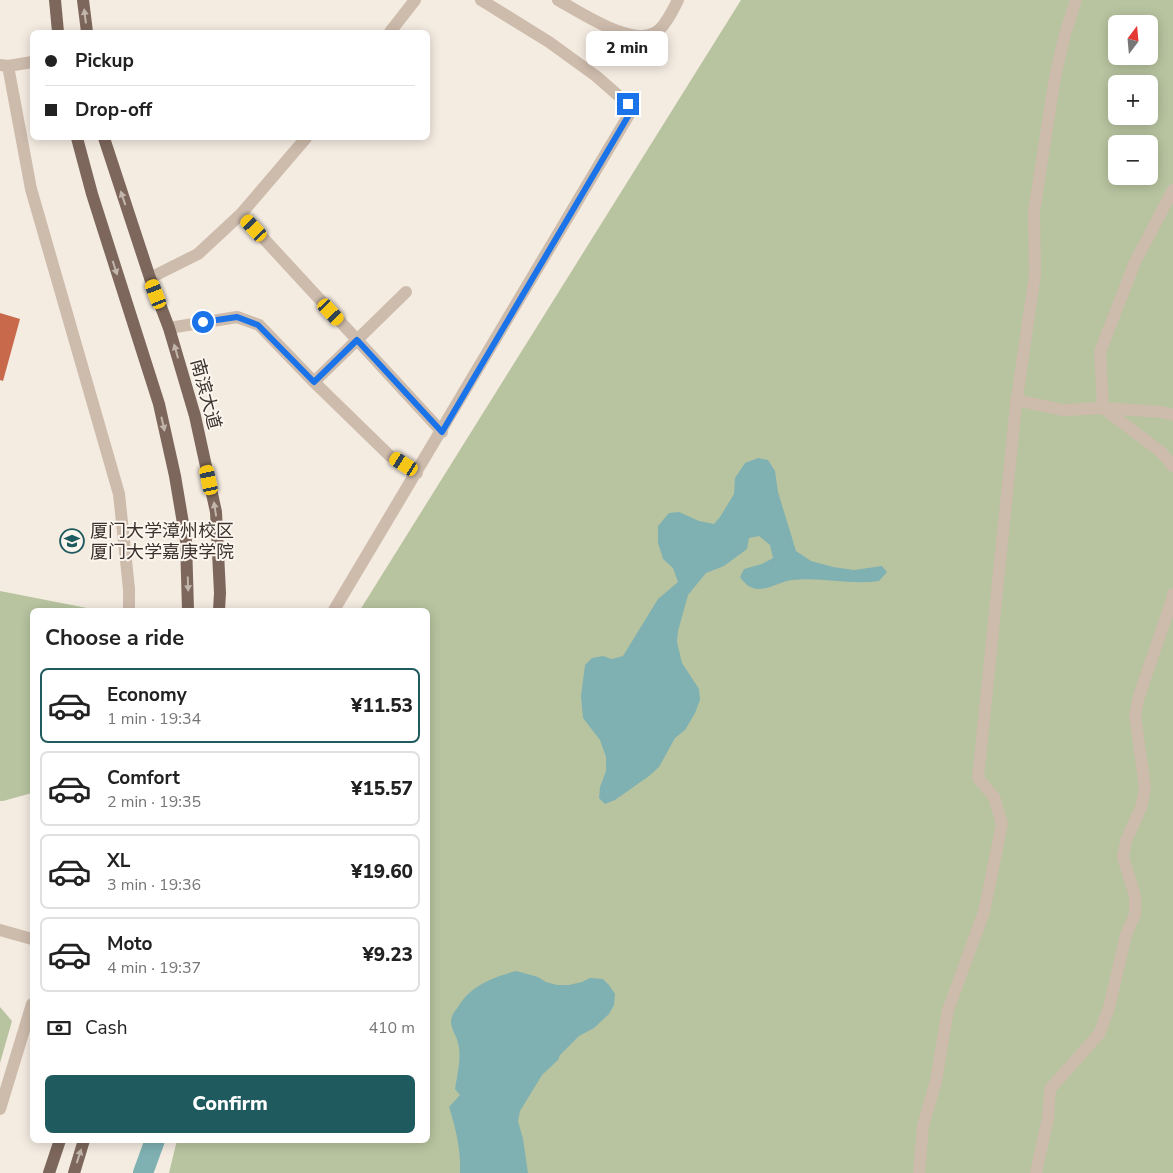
<!DOCTYPE html>
<meta charset="utf-8">
<style>
body{margin:0;font-family:"Nunito Sans","Noto Sans SC",sans-serif;background:#f6f6f6;color:#222;height:100vh;display:flex;flex-direction:column;font-size:19px;white-space:nowrap}
*{box-sizing:border-box;margin:0}
p{font-size:16px;color:#767676}
.icon{flex:none;width:28px;height:28px;fill:none;stroke:currentColor;stroke-width:2;stroke-linecap:round;stroke-linejoin:round}
.map{position:relative;flex:1;overflow:hidden}
.drawer{position:absolute;left:30px;top:608px;width:400px;height:535px;display:flex;flex-direction:column;background:#fff;border-radius:8px;box-shadow:0 2px 12px #0003}
.drawer>*{flex:none}
.guide{position:absolute;left:30px;top:30px;width:400px;height:110px;border-radius:8px;box-shadow:0 2px 12px #0003;display:grid;align-content:center;height:110px;padding:0 15px;background:#fff}
.needle{width:32px;rotate:16deg}
.fabs{position:absolute;left:1108px;top:15px;display:grid;gap:10px}
.fabs a{display:grid;place-items:center;width:50px;height:50px;border-radius:8px;background:#fff;box-shadow:0 2px 12px #0003;font-size:25px}
.end{position:absolute;width:22px;height:22px;margin:-11px;border:6px solid #1a73e8;background:#fff;box-shadow:0 0 0 2px #fff}
.from{border-radius:50%}
.bubble{position:absolute;height:35px;border-radius:8px;background:#fff;box-shadow:0 2px 12px #0003;font-size:16px;font-weight:800;line-height:35px;text-align:center}
.car{position:absolute;width:15px;height:30px;margin:-15px -8px;border-radius:6px;box-shadow:0 0 4px 1px #0007;background:linear-gradient(#f5c518 24%,#345 0 40%,#f5c518 0 76%,#345 0 86%,#f5c518 0)}
.guide b{display:flex;align-items:center;gap:18px;height:48px;font-size:19px}
.guide b+b{border-top:1px solid #e0e0e0}
.guide i{width:12px;height:12px;background:#222}
ul{padding:0;list-style:none}
li{display:flex;align-items:center;gap:15px;height:75px;margin:0 10px 8px;padding:0 5px;border:2px solid #e0e0e0;border-radius:8px}
li div{flex:1}
li b{display:block;font-size:19px}
li em{font-style:normal;font-weight:800}
li.active{border-color:#1f5a5e}
li>.icon{width:45px;height:45px;stroke-width:1.5}
h2{padding:0 15px;font-size:22px;line-height:60px}
.pay{display:flex;align-items:center;gap:12px;height:55px;padding:0 15px;font-size:19px}
.pay p{margin-inline-start:auto}
.action{display:flex;gap:10px;margin-top:auto;padding:10px 15px}
.action a{flex:1;height:58px;border-radius:8px;background:#1f5a5e;color:#fff;font-size:20px;font-weight:800;line-height:58px;text-align:center}
.map>svg:first-child{display:block}
.green{fill:#b8c4a0;fill-rule:evenodd}
.water{fill:#7fb0b2}
.lines{fill:none;stroke-linecap:round;stroke-linejoin:round}
.river{stroke:#7fb0b2;stroke-width:20}
.building{fill:#c8694b}
.minor{stroke:#cdbbac;stroke-width:12}
.major{stroke:#7d675c;stroke-width:12}
.oneway{fill:#c2b5ac}
.route{stroke:#1a73e8;stroke-width:6}
.labels{text-anchor:middle;stroke-width:4;stroke-linejoin:round;paint-order:stroke}
.street-label{font-size:18px;fill:#3b302b;stroke:#fbf5ee}
.poi-label{font-size:18px;fill:#3b302b;stroke:#fbf5ee;text-anchor:start}
</style>
<div class="map">
<svg width="1173" height="1173" viewBox="0 0 1173 1173">
<rect width="100%" height="100%" fill="#f4ebe1"/>
<path class="green" d="M741 0H1173V1173H169L177 1140H428V610H360ZM1116 24H1149V56H1116ZM1116 84H1149V116H1116ZM1116 144H1149V176H1116Z
M0 591 87 608 90 610H32V793L3 801H0Z
M0 1007 12 1021 0 1063Z"/>
<path class="water" d="M758 458 768 460 775 471 778 492 796 551 811 561 833 567 854 570 882 566 887 572 879 581C850 585 822 577 793 580 781 581 771 589 759 589 750 589 745 584 740 577L744 569 762 564 773 558 770 545 759 536 749 538 747 549 724 566 706 573 688 595 678 631 677 642 682 663 699 689 700 700 695 713 685 730 675 738 659 767 649 776 615 800 605 804 599 798 600 787 606 771V757L600 740 583 718 581 696 585 665 592 658 603 656 612 659 623 656 658 599 678 582 673 568 663 559 658 543V526L669 513 679 512 699 521 714 524 720 517 734 494 735 478 745 463Z
M516 971 538 977 546 982 557 985H569L582 982 590 978 603 979 609 985 615 994 614 1005 609 1014 594 1028 579 1036 560 1055 558 1060 542 1075 520 1111 518 1121 523 1139 528 1173H460C461 1150 456 1129 449 1107L460 1095 455 1089C457 1077 462 1055 458 1043 456 1034 451 1030 451 1021 451 1016 455 1011 458 1007 470 986 493 977 516 971Z"/>
<g class="lines">
<path class="river" d="M143 1173 155 1140"/>
</g>
<path class="building" d="M0 313 20 319 3 381 0 380Z"/>
<g class="lines">
<path class="minor" d="M558 0C580 12 638 52 660 29 668 21 673 10 678 0
M390 32 415 0
M0 65 8 66 32 62
M8 66 31 189 119 494 129 589V610
M1173 190 1135 262 1100 352 1103 408 1161 452 1173 466
M241 214 442 432
M150 278 198 254 241 214 306 138
M169 328 237 317 259 325 314 382 390 456 417 473
M314 382 406 292
M1016 400 1063 410 1103 408 1162 412 1173 415
M334 610 630 113 628 104 596 76 549 42 481 0
M0 930 32 939
M0 1109 32 1004
M919 1173 923 1126 936 1081 948 1010 984 912 1002 824 994 797 978 778 1016 405 1035 274 1034 211 1055 77 1065 34 1076 0
M1036 1173 1048 1118 1050 1089 1099 1034 1109 1008 1126 935 1135 914V896L1123 857 1126 841 1142 805 1145 788 1135 715 1139 696 1171 603 1173 594"/>
<path class="major" d="M55 0 58 32
M83 0 87 32
M77 138 92 194 159 404 175 476 186 541 188 610
M104 138 150 278 169 328 195 416 216 512 220 593 219 610
M49 1173 60 1140
M74 1173 84 1140"/>
</g>
<defs><path id="oneway-solid" d="M-6-.8H1V-3.2L6.5 0L1 3.2V.8H-6Z" transform="scale(1.25)"/></defs>
<g class="oneway">
<use href="#oneway-solid" transform="translate(85 16) rotate(-97)"/>
<use href="#oneway-solid" transform="translate(123 198) rotate(-109)"/>
<use href="#oneway-solid" transform="translate(115 268) rotate(72)"/>
<use href="#oneway-solid" transform="translate(176 351) rotate(-106)"/>
<use href="#oneway-solid" transform="translate(163 424) rotate(77)"/>
<use href="#oneway-solid" transform="translate(215 509) rotate(-99)"/>
<use href="#oneway-solid" transform="translate(188 584) rotate(88)"/>
<use href="#oneway-solid" transform="translate(79 1156) rotate(-72)"/>
</g>
<g class="lines">
<path class="route" d="M203 322 237 317 258 325 314 382 357 340 442 432 630 113 628 104"/>
</g>
<defs>
<g id="university-ring" transform="scale(1.25)"><circle r="9.5" fill="#fbf5ee" stroke="#1f5a5e" stroke-width="1.5"/><path d="M0-5L7-2L0 1L-7-2ZM-4 1L0 2.5L4 1V4Q0 6-4 4Z" fill="#1f5a5e"/></g>
</defs>
<g fill-rule="evenodd">
<use href="#university-ring" x="72" y="541"/>
</g>
<g class="labels">
<g class="street-label">
<text transform="translate(206 394) rotate(75)" y="6">南滨大道</text>
</g>
<g class="poi-label">
<text x="90" y="537">厦门大学漳州校区<tspan x="90" dy="21">厦门大学嘉庚学院</tspan></text>
</g>
</g>
</svg>
<div class="fabs">
<a><svg class="needle" viewBox="-14 -14 28 28"><path d="M0-13l5 13h-10z" fill="#e53935"/><path d="M0 13l5-13h-10z" fill="#767676"/></svg></a>
<a>+</a>
<a>−</a>
</div>
<i class="end from" style="left:203px;top:322px"></i>
<i class="end" style="left:628px;top:104px"></i>
<div class="bubble" style="left:586px;top:31px;width:82px">2 min</div>
<i class="car" style="left:254px;top:228px;rotate:317deg"></i>
<i class="car" style="left:156px;top:294px;rotate:339deg"></i>
<i class="car" style="left:331px;top:312px;rotate:137deg"></i>
<i class="car" style="left:404px;top:464px;rotate:302deg"></i>
<i class="car" style="left:209px;top:480px;rotate:348deg"></i>
<div class="guide">
<b><i class="from"></i>Pickup</b>
<b><i></i>Drop-off</b>
</div>
<section class="drawer">
<h2>Choose a ride</h2>
<ul>
<li class="active"><svg class="icon" aria-label="car" viewBox="0 0 24 24"><path d="M5 17H2v-5l4-1 3-4h7l3 4 3 1v5h-3M9 17h6M6 11h13"/><circle cx="7" cy="17" r="2"/><circle cx="17" cy="17" r="2"/></svg><div><b>Economy</b><p>1 min · 19:34</p></div><em>¥11.53</em></li>
<li><svg class="icon" aria-label="car" viewBox="0 0 24 24"><path d="M5 17H2v-5l4-1 3-4h7l3 4 3 1v5h-3M9 17h6M6 11h13"/><circle cx="7" cy="17" r="2"/><circle cx="17" cy="17" r="2"/></svg><div><b>Comfort</b><p>2 min · 19:35</p></div><em>¥15.57</em></li>
<li><svg class="icon" aria-label="car" viewBox="0 0 24 24"><path d="M5 17H2v-5l4-1 3-4h7l3 4 3 1v5h-3M9 17h6M6 11h13"/><circle cx="7" cy="17" r="2"/><circle cx="17" cy="17" r="2"/></svg><div><b>XL</b><p>3 min · 19:36</p></div><em>¥19.60</em></li>
<li><svg class="icon" aria-label="car" viewBox="0 0 24 24"><path d="M5 17H2v-5l4-1 3-4h7l3 4 3 1v5h-3M9 17h6M6 11h13"/><circle cx="7" cy="17" r="2"/><circle cx="17" cy="17" r="2"/></svg><div><b>Moto</b><p>4 min · 19:37</p></div><em>¥9.23</em></li>
</ul>
<div class="pay"><svg class="icon" aria-label="cash" viewBox="0 0 24 24"><path d="M3 7h18v10H3z"/><circle cx="12" cy="12" r="2"/></svg>Cash<p>410 m</p></div>
<div class="action"><a>Confirm</a></div>
</section>
</div>
